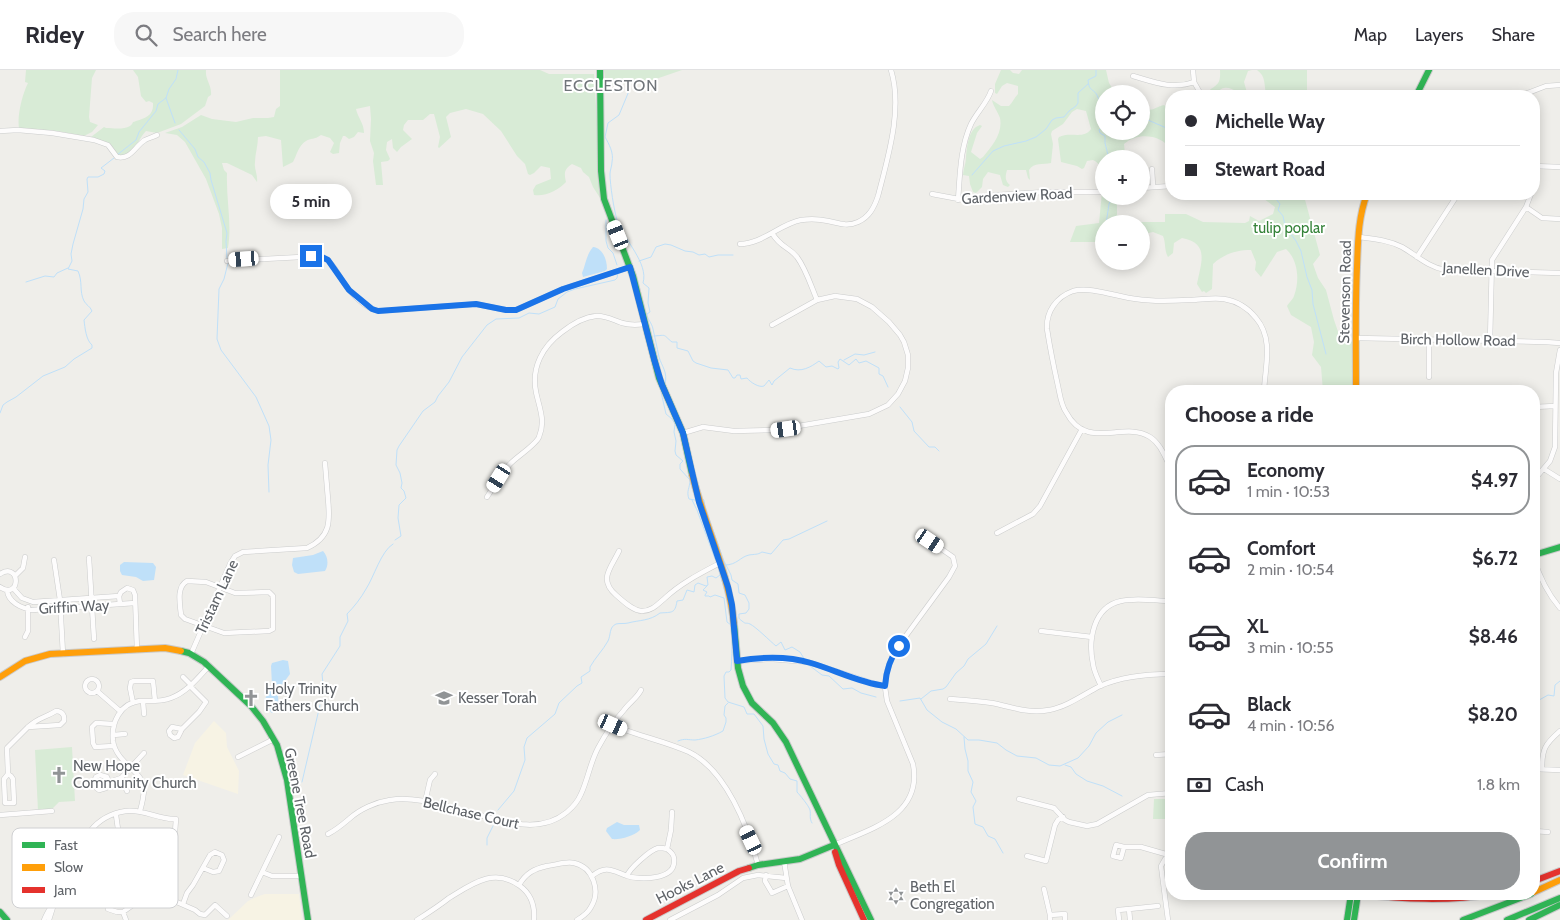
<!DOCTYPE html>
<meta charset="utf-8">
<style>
body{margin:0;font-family:Cabin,sans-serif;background:#f7f7f7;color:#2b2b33;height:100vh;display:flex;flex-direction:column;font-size:19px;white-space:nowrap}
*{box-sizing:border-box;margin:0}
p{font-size:16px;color:#7c7c81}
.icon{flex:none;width:28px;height:28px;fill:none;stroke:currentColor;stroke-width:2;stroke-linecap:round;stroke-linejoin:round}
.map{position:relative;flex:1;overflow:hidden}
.panel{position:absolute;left:1165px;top:315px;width:375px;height:515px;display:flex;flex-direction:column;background:#fff;border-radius:20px;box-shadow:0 2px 12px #0003}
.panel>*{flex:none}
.hud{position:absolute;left:1165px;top:20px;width:375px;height:110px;border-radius:20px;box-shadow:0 2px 12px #0003;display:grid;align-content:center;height:110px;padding:0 20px;background:#fff}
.buttons{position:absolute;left:1095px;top:15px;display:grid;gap:10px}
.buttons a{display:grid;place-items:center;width:55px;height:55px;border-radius:50%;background:#fff;box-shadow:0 2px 12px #0003;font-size:25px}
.end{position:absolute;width:22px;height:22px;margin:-11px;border:6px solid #1a73e8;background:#fff;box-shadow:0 0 0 2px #fff}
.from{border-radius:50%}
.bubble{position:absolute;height:35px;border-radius:18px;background:#fff;box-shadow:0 2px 12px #0003;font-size:16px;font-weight:800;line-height:35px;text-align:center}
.car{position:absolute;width:15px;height:30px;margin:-15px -8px;border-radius:6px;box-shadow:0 0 4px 1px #0007;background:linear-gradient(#fff 24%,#345 0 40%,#fff 0 76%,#345 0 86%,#fff 0)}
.hud b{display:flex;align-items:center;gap:18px;height:48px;font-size:19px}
.hud b+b{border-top:1px solid #e1e1e2}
.hud i{width:12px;height:12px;background:#2b2b33}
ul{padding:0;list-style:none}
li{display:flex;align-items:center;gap:15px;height:70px;margin:0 10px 8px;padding:0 10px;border:2px solid transparent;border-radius:20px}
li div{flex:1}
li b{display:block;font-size:19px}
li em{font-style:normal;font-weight:800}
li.current{border-color:#919496}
li>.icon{width:45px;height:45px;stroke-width:1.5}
h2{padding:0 20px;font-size:22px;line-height:60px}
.pay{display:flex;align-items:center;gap:12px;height:55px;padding:0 20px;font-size:19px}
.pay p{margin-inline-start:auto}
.primary-button{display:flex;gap:10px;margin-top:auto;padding:10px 20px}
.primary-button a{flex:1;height:58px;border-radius:20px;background:#919496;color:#fff;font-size:20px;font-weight:800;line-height:58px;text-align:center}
header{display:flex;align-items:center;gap:30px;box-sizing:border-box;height:70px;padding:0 25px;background:#fff;border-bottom:1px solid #e1e1e2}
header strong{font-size:24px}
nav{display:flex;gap:28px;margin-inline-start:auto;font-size:18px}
.search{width:350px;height:45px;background:#f7f7f7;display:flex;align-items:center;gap:12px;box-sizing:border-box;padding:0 18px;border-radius:20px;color:#7c7c81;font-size:19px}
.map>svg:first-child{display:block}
.commercial{fill:#f7f3e4}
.green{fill:#d8ebd6}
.water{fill:#bfe0f9}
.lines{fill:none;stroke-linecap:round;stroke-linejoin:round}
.stream{stroke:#bfe0f9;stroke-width:1}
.street-casing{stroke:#cbcccc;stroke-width:5.5}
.fast-casing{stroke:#cacacb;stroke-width:8}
.slow-casing{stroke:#cacacb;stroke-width:8}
.jam-casing{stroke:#cacacb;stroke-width:8}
.street{stroke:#fdfcfc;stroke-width:4.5}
.fast{stroke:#30b455;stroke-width:6}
.slow{stroke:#ff9f0a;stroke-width:6}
.jam{stroke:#e5322d;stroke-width:6}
.route{stroke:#1a73e8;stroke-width:6}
.labels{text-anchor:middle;stroke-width:4;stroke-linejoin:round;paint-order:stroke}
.street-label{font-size:15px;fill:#5f6368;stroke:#fff}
.park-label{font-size:15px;fill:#348238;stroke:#fff}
.poi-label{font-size:15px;fill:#5f6368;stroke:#fff;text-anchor:start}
.neighbourhood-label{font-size:16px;letter-spacing:1px;fill:#70757a;stroke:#fff}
.key{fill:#fff;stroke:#cfd0d2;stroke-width:1}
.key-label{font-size:14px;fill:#5f6368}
</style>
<header>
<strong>Ridey</strong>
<div class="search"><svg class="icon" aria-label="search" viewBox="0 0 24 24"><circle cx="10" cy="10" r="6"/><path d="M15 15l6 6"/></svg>Search here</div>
<nav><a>Map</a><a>Layers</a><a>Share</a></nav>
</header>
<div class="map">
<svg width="1560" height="850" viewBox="0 0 1560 850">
<rect width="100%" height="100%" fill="#efeeea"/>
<path class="commercial" d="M214 651 226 663 227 677 239 701 238 724 183 705 195 673Z
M265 824H299L302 850H228L248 831 259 826Z"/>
<path class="green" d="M26 0H96L92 8 89 47 90 52 98 55 92 62 84 66 57 61 19 58C17 46 22 25 28 13L25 12Z
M133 0H206C205 10 212 15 211 25L208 27 205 36 181 54 157 63 146 61C136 72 137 82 120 86L116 83 110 74 91 67 104 57 106 58C113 58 123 60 130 56 135 52 130 53 136 51 146 48 154 45 153 33L149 31 146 32 141 26 138 7Z
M280 0H540L549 4H594L602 131 593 117 589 107 583 102 581 98 572 94C564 99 564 103 566 112 559 120 545 127 534 125L533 120 536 115 551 109 550 98 541 96 534 103 530 105 528 104 525 94 517 86 501 61 483 44 466 39 450 43 446 47 451 67 439 78 438 77 440 67 434 44H430L423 50H408L404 55 403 60 412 69 401 77 397 82 393 78 392 69 387 72 386 80 390 89 388 91 381 92 383 115H376L373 91 374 83 370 71 371 49 370 36 356 39C358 48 364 53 364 63L358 62 354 67 349 69 345 66H343L340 73 339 83 333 84 330 82 334 73 330 68 321 65C314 70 311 68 306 71 298 76 297 85 293 92L283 97 281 70 266 66 258 67C258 76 255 84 255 92 254 99 258 105 257 112L252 105 227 93H222L224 100 227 103C226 129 232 153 228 178L222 179V158L219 144 206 109 185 72 177 65 165 63 182 57 201 45 212 49 236 52 253 48H268L274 47 276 39 280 36Z
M604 0H682L653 10 606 16Z
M1001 0H1010L1013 3 1019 4 1022 0H1106L1109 13 1116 24H1104V61H1141V36C1151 44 1155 37 1164 35L1171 40V79C1160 64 1138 62 1124 74L1125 85 1123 89H1104V109C1103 100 1101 94 1093 90L1087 91 1084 98 1082 99 1077 96 1061 92 1058 69 1059 67C1070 61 1084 70 1091 59L1086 41 1077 39 1072 42 1063 54 1052 61 1051 64 1053 74 1051 93C1043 95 1034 92 1029 100L1030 110 1028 108 1026 100H1007C1005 107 1005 111 1010 115L1008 117 1003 115 1000 105 988 102 983 109 982 117 976 123 973 122 970 114 969 106 963 105C963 99 966 94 966 88 967 77 968 59 980 55L982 56 977 63 971 82 980 89 983 87C992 76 1003 64 1000 48 998 42 993 36 992 30L1001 36H1009C1013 32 1014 28 1018 24V16L1007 13 1002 16 997 24 995 23V14Z
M1220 0H1252L1248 1 1244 12 1248 26C1240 26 1232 16 1224 18 1220 18 1217 24 1214 26H1208L1206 23C1216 14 1221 16 1220 0Z
M1257 0H1307V26H1270L1266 24C1264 15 1266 6 1257 0Z
M1102 122H1104V126H1117V145L1134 152H1165V144H1186L1203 152 1245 153 1249 151 1250 146 1259 151 1273 144 1275 137 1257 124H1367L1366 126H1304L1320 185 1313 194 1318 208 1326 220 1334 250 1341 270 1353 272 1354 319 1340 321H1323L1321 297 1312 285 1314 272 1311 257 1291 245 1287 236C1289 233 1293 229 1294 226 1300 210 1298 190 1286 179L1277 182 1261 207 1255 200 1256 192 1251 180C1236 180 1224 184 1213 194L1212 219 1206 223 1204 221 1202 222 1197 214C1201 193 1210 173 1182 168L1174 173 1173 183 1168 187C1164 180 1166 173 1163 166L1153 162 1144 164 1141 171V154H1104V172H1070L1076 156 1099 153Z
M72 677 75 731 59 732 52 739 38 741 35 680Z
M1154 729H1171V749H1153Z"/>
<path class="water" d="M593 177C603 178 607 190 607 199L605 201 583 207 582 203C586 194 586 185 593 177Z
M323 481C328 486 329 495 325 501L298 504 294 502 292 495 293 488 313 485Z
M124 492 153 493 156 497 154 510 143 511 136 507 122 505 120 501V495Z
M283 590 288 591 290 604 279 619 278 626 279 640 277 642 272 643 269 640 264 631 272 615 271 596 272 593Z
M617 752 624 755H639L640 760C634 766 620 770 612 769L606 761 607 758Z"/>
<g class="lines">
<path class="stream" d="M1096 0V6L1088 10C1089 22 1093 18 1097 25 1098 27 1099 30 1100 32L1104 34
M630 10 629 21 619 45 608 53 605 67C609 74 614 83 612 92 612 96 610 100 610 104 610 115 614 140 617 150 623 169 649 193 643 213L649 218 648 233 650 242 647 244C647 249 652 253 653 259 655 268 657 277 659 287 662 297 668 302 665 314
M166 28 175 53
M1141 47 1171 60
M1104 55 1099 60 1100 63 1105 66V73L1109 89
M179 60 195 79 198 87 204 92 210 103 211 110 227 163 226 171 227 189
M117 85 136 70 139 62 156 41 158 34 166 28 169 19 176 9 178 0
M972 105 993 81 1004 76 1026 71 1036 67 1046 59 1052 50 1056 48 1064 47 1069 41 1076 36 1078 33V23L1088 14
M1272 124 1280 134 1278 140 1283 146 1285 156 1296 171 1301 181 1307 207 1312 220 1313 234 1326 284
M606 150V171L608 178 613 183 617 195
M1106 154 1109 134 1112 128
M1104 162 1102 171 1104 172
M639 191 651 187 656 177 665 174 671 175 685 181 693 182 699 185 705 184 709 187 718 185H733
M228 193 224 209 219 219 217 269 221 280 256 327 269 356 271 370 268 395 269 422
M26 212 45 206 54 207 57 203 68 198
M654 266C668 265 662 264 672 272H677V278L688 281 693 291 696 293 711 298 728 300 733 308H735L737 305H740L741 309 747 308C750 312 759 318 764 316 765 315 768 311 769 310L772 315 774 311 790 298C801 303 811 297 819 291L826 297 832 296 838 299 839 298 838 292 840 289 849 295 856 289 859 293 866 291 879 298V304L883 306 888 317
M844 290 855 284 864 285 875 282
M661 322 666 344 672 349 675 354 674 362 676 371 675 381 676 385 683 391 680 394V399L690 410C690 418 686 421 689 429L695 430
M900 337 912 352 914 361 929 377H935L939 381
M0 343 3 335 7 332 16 327 43 306 65 297 74 289 92 278V275C86 270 85 258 84 250L92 241C90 236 86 235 84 231 79 221 83 212 78 201L68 199 72 191 71 184 73 174 83 139 84 129 88 122 87 109 88 107H98L104 104 105 101 101 98 114 88
M702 428 704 430 705 438 724 491 731 505 732 510 738 514 739 523 745 525 749 533V539L746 543 739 544C739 548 738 548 742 551 747 555 745 552 750 554 756 557 770 571 776 576L781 572 785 580 792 577 800 582 805 590
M692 430 697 440 715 489
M395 470 401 466 398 448 399 435 406 428 404 421 401 418 402 413 400 403 396 395 397 380 399 376 423 341 435 332 438 326 449 312 462 287 487 255 496 249 519 248 529 243 539 244 555 237 558 229 567 222 575 219 615 210 617 208 618 203
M725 495C737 495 740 487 749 485 755 484 757 485 762 482L771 484 783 470 789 469 827 451
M719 501 726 524
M707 516 703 520 707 522 705 525V526H709L710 527 715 525 724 528 727 552 731 555 732 561
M732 567C732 578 732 589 731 600L729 602H726L724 606 725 628 728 632 744 637 747 644H754L763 656 764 669 768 684 774 694 778 695 780 701 785 703 790 709 797 711V722C799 724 809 736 810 740 811 745 809 748 812 753
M806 593 822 605 829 606 843 619 852 618 861 623 876 627
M321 625 323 614 322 604 340 576V567L348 551 347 544C354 537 361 528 366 519 374 507 381 481 393 474
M921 629 931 621 943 619 946 617 956 603 964 596 968 589 986 574 997 556
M900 631 920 628 927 640 942 652 956 659 968 670H979L997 673 1006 680 1017 686 1036 688 1049 695 1060 696 1078 688 1089 676 1096 663 1108 652 1122 645
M1534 633 1548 625 1554 626 1555 615 1560 611
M964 667 965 679 968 691V701L973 712 971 722 976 731 973 737 975 754 983 757 988 766 995 769 1003 783
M678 671C685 668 688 670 695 670 704 669 714 666 723 661L726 652V648L724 645 725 636 728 633
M1065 695 1071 697 1076 704 1087 711 1103 716 1122 726
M302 712 320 635
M498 740 514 721 525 690 524 677 527 668 555 644 559 633 577 616 582 613 581 607 590 601V597C595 588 603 580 608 571 611 565 609 557 616 554 620 553 624 554 628 553 639 550 650 551 660 543 672 542 675 544 677 531L683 530 687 520 694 522 695 515 698 513 706 516 708 515 707 507 712 506 716 508 720 505
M487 775V768L493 756"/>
<g class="street-casing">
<path id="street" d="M1193 0 1194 12 1202 26
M1133 6C1154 12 1173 20 1194 12
M1520 26 1546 16 1560 15
M0 61 18 60 52 63 94 70 108 75 117 87C131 90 135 76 145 70 149 68 153 67 157 65
M1534 96 1560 97
M1152 99 1153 116
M1141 118 1171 116
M932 124 964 130 997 125 1045 122H1104
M1208 124C1218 127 1227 129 1237 124
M958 130C960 105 960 78 971 54 977 42 987 33 991 21
M1526 137 1542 148 1560 149
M772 163C781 178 788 176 797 187 806 199 811 216 817 230
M1359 167C1374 169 1388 170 1402 177 1416 185 1428 197 1445 200L1560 203
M740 174C762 174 780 154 801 150 809 149 819 149 828 151 838 153 847 157 858 152 869 147 874 138 878 126 888 87 903 39 891 0
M1417 187 1458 124
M227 191 320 186C333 191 337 203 344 213 351 224 366 239 379 241L476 234 506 240H516L563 219 630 197
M1356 268 1545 272 1560 273
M1490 271 1492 190 1526 137 1531 124
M1429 307V270
M1534 337 1555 336
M683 363 703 357 734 361 775 360 869 344 888 335 898 324 905 311 908 298V285L904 272 900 265 889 252 872 237 857 229 835 226 817 230 772 255
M1171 398C1165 388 1161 374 1150 367 1123 350 1087 382 1066 342 1061 335 1060 325 1058 316 1054 298 1050 278 1047 259 1046 242 1056 227 1073 221 1090 216 1118 227 1136 229 1154 232 1171 231 1189 230 1200 230 1213 227 1224 229 1236 231 1248 238 1256 248 1274 269 1265 297 1264 321
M1544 399 1560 409
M1534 410 1550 391 1555 377 1556 303 1560 280
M487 427C494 416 501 405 509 395 516 387 536 375 539 367 546 351 539 337 536 322 531 297 543 276 562 262 571 255 584 247 596 246 605 245 613 250 622 253 629 255 637 255 644 254
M997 463 1033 444 1040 436 1082 359
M619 481C611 498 598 509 616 525 623 531 633 541 642 541 652 541 658 534 665 528 681 513 701 503 720 493
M89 488 94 569
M1534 489C1540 508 1547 523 1560 538
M54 490 60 530 63 584
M0 504C21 491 21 531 0 517
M15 506 23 498 25 487
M187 511 206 512 235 523 269 522 273 526V559L269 561 224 563 185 549 181 545C180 534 176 517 187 511Z
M13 518 22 528 33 532 119 526
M7 520C8 532 21 538 32 540L135 533
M120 534 119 526 121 522 127 518 133 520 135 525 137 580
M1041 561 1092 567
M25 567 28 561V537
M191 584 230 494 235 486 243 482 307 478C331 467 330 451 328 429 327 417 326 405 325 393
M737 591 771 589 808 592 885 617
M183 607 191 615
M85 616a7 7 0 1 1 14 0a7 7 0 1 1-14 0Z
M1101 616C1098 609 1094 602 1093 594 1088 570 1093 537 1121 531 1137 527 1155 531 1171 531
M97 621 120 641
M950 629C964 630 978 631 992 633 1012 637 1028 644 1049 640 1067 637 1084 624 1100 616 1123 606 1147 604 1171 604
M143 631 144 644
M133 633 130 618 131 612 134 611H153L155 631
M114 654 96 653 92 657 93 673 95 677 114 676
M613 655C637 666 665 671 689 682 726 700 748 757 758 795
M182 659 172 657 169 661 170 665 174 668 178 667 182 659 199 642 206 632 190 616
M113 665 125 664
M1156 685 1171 684
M238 687 274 669
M1534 699 1560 700
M1542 699C1542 679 1545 674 1560 661
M8 704 11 706 13 709 14 733H5L4 709 8 704 7 678 28 657 60 655 64 651C65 645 62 641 56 641 45 648 39 647 28 657
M121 708 127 721
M109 712 107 707 100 705 96 707C93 712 94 717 99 720L106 718 109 712 121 708 144 683
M1019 729 1054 738 1065 750 1069 752 1087 756 1097 754 1148 725 1171 723
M425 732 430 710 435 704
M140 741C142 734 144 726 144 718 143 701 116 693 113 671 111 653 120 633 140 631 150 631 161 632 171 628 187 622 197 609 209 596
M0 745 52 741
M116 745 119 766 116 791
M1534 761 1548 762
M328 764C336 760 342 755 349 749 360 739 376 732 390 730 416 726 444 736 469 742 501 750 538 766 567 742 573 737 578 731 581 724 588 709 590 693 598 678 605 665 614 651 624 640 629 633 637 628 641 620
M834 775C870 759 923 746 913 694L887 631 885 617 887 601 894 582 949 507 955 496 953 487 930 471 918 468
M1124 777 1121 788 1113 786 1116 775 1124 777H1141L1169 785
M667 779 671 760 672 742
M1027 786 1046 791 1055 755 1058 750 1063 747
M784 791 788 816 802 850
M262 802 272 806H301
M766 805 765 811 772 823 788 816
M592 806C606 795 611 800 627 806 629 799 650 780 658 778 661 778 664 778 667 779 671 782 675 785 674 792 674 810 639 810 627 806
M519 815C526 803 534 799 547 796 556 795 566 791 574 793 593 797 601 821 591 837 588 843 582 847 577 850
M150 818 163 826 195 840 200 844 205 845 215 835 227 846
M1044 819 1050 845
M251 825 279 767
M183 834 187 823 193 815 210 785 215 782 222 785 224 790 219 801 213 802 203 798
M123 842 126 850
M44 850C49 838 57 828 63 817 79 784 84 747 126 741 144 739 159 750 176 749L175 762 156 808 150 818 140 830 123 842H117L108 839
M49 850 54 834
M417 850C428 843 439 836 449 828 472 814 494 797 520 816 531 824 535 837 534 850
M670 850 718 825 743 808 758 805 786 808
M1050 850V845L1065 844V850
M1119 850 1118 840 1129 839
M1130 850 1129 839 1158 836
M1168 850 1161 796 1165 789 1170 784"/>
</g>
<g class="fast-casing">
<path id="fast" d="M600 0 601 101 604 129 633 206 659 308 683 363 692 404
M1416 26 1429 0
M1534 485 1560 477
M734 554 738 598 743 616 752 633 773 653 786 672 871 850
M181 581 189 583 204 592 251 636 263 651 277 675 287 710 308 850
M749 798 758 795 800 789 834 775
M0 842 7 850
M1347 850 1351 824
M1354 850 1358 824
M1463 850 1531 824
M1507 850 1560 828
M1529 850 1560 835"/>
</g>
<g class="slow-casing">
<path id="slow" d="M1356 321C1356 280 1355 238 1357 197 1358 171 1358 148 1367 124
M692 404C704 454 729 502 734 554
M0 607 25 591 50 584 165 578 181 581
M1534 822 1560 810"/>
</g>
<g class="jam-casing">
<path id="jam" d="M835 782 839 795 864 850
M1534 811 1560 801
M1351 827 1358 824C1403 829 1447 832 1492 824
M646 850 739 801 749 798"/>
</g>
<use href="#street" class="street"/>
<use href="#fast" class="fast"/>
<use href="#slow" class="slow"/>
<use href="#jam" class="jam"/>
</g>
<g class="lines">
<path class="route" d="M311 186H320L328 190 349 220 372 239 378 241 476 234 506 240H516L563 219 630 197 654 289 662 315 683 363 699 432 728 517 732 535 737 591C760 587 788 586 811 593 835 600 860 613 885 616 886 601 890 588 899 576"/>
</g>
<defs>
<g id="church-bare" transform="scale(1.35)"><path d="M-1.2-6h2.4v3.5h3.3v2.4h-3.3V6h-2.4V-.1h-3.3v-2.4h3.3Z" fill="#919496" stroke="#fff" stroke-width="2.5" paint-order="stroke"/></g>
<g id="school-bare" transform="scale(1.35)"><path d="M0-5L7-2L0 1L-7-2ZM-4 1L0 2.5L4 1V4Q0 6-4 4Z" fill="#919496" stroke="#fff" stroke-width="2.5" paint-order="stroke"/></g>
<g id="synagogue-bare" transform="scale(1.35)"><path d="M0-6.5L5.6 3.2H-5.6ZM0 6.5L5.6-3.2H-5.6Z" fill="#919496" stroke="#fff" stroke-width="2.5" paint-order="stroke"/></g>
</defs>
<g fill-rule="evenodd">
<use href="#church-bare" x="251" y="628"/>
<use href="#school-bare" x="444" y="628"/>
<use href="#church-bare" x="59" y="705"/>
<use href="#synagogue-bare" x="896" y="826"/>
</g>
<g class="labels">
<g class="street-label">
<text transform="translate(1017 126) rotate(-3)" y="5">Gardenview Road</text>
<text transform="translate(1486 200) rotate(3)" y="5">Janellen Drive</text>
<text transform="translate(1345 222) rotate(-89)" y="5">Stevenson Road</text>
<text transform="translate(1458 270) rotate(1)" y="5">Birch Hollow Road</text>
<text transform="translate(217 527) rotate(-65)" y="5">Tristam Lane</text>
<text transform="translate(74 537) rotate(-3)" y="5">Griffin Way</text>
<text transform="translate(300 733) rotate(79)" y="5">Greene Tree Road</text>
<text transform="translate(471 743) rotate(13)" y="5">Bellchase Court</text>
<text transform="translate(690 813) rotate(-27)" y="5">Hooks Lane</text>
</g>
<g class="park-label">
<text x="1289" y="163">tulip poplar</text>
</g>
<g class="poi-label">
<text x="265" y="624">Holy Trinity<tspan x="265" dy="17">Fathers Church</tspan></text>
<text x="458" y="633">Kesser Torah</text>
<text x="73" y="701">New Hope<tspan x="73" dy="17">Community Church</tspan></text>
<text x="910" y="822">Beth El<tspan x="910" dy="17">Congregation</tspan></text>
</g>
<g class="neighbourhood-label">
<text x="611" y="21">ECCLESTON</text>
</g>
</g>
<rect x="12" y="758" width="166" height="80" rx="8" class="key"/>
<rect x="22" y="772" width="23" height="6" fill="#30b455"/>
<rect x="22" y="794" width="23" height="7" fill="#ff9f0a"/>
<rect x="22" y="817" width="23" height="6" fill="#e5322d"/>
<g class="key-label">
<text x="54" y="780">Fast</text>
<text x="54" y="802">Slow</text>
<text x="54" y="825">Jam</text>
</g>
</svg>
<div class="buttons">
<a><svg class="icon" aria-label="locate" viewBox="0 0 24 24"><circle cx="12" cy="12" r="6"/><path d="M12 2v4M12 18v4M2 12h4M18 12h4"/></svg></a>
<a>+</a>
<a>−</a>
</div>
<i class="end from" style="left:899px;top:576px"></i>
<i class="end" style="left:311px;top:186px"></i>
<div class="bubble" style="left:270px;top:114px;width:82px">5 min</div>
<i class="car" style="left:618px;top:165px;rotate:338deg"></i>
<i class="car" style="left:244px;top:189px;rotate:266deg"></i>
<i class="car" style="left:786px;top:359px;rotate:262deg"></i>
<i class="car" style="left:499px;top:408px;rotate:212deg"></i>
<i class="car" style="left:930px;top:471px;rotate:124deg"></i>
<i class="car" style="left:613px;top:655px;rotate:114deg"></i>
<i class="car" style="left:751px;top:770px;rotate:335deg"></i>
<div class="hud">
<b><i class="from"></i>Michelle Way</b>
<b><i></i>Stewart Road</b>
</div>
<section class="panel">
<h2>Choose a ride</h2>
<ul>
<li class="current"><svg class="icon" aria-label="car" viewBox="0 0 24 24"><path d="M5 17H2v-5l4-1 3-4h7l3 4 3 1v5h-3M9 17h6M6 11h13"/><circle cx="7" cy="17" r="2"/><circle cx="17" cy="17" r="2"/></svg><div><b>Economy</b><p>1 min · 10:53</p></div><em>$4.97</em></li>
<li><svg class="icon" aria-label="car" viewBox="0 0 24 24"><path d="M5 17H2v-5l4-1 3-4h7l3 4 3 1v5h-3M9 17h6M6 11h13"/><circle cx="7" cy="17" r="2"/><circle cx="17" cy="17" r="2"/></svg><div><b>Comfort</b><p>2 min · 10:54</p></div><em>$6.72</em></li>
<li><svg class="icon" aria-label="car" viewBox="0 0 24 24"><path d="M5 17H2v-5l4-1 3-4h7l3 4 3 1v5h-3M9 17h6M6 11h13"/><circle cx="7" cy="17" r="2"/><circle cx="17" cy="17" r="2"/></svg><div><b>XL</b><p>3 min · 10:55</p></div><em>$8.46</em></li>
<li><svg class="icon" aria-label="car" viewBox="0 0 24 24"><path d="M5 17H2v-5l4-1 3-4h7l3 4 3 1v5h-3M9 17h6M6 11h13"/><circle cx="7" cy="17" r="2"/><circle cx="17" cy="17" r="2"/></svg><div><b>Black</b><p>4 min · 10:56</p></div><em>$8.20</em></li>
</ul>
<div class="pay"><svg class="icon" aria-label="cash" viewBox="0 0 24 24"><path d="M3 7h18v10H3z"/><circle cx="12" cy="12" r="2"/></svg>Cash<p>1.8 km</p></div>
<div class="primary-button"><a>Confirm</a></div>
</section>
</div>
